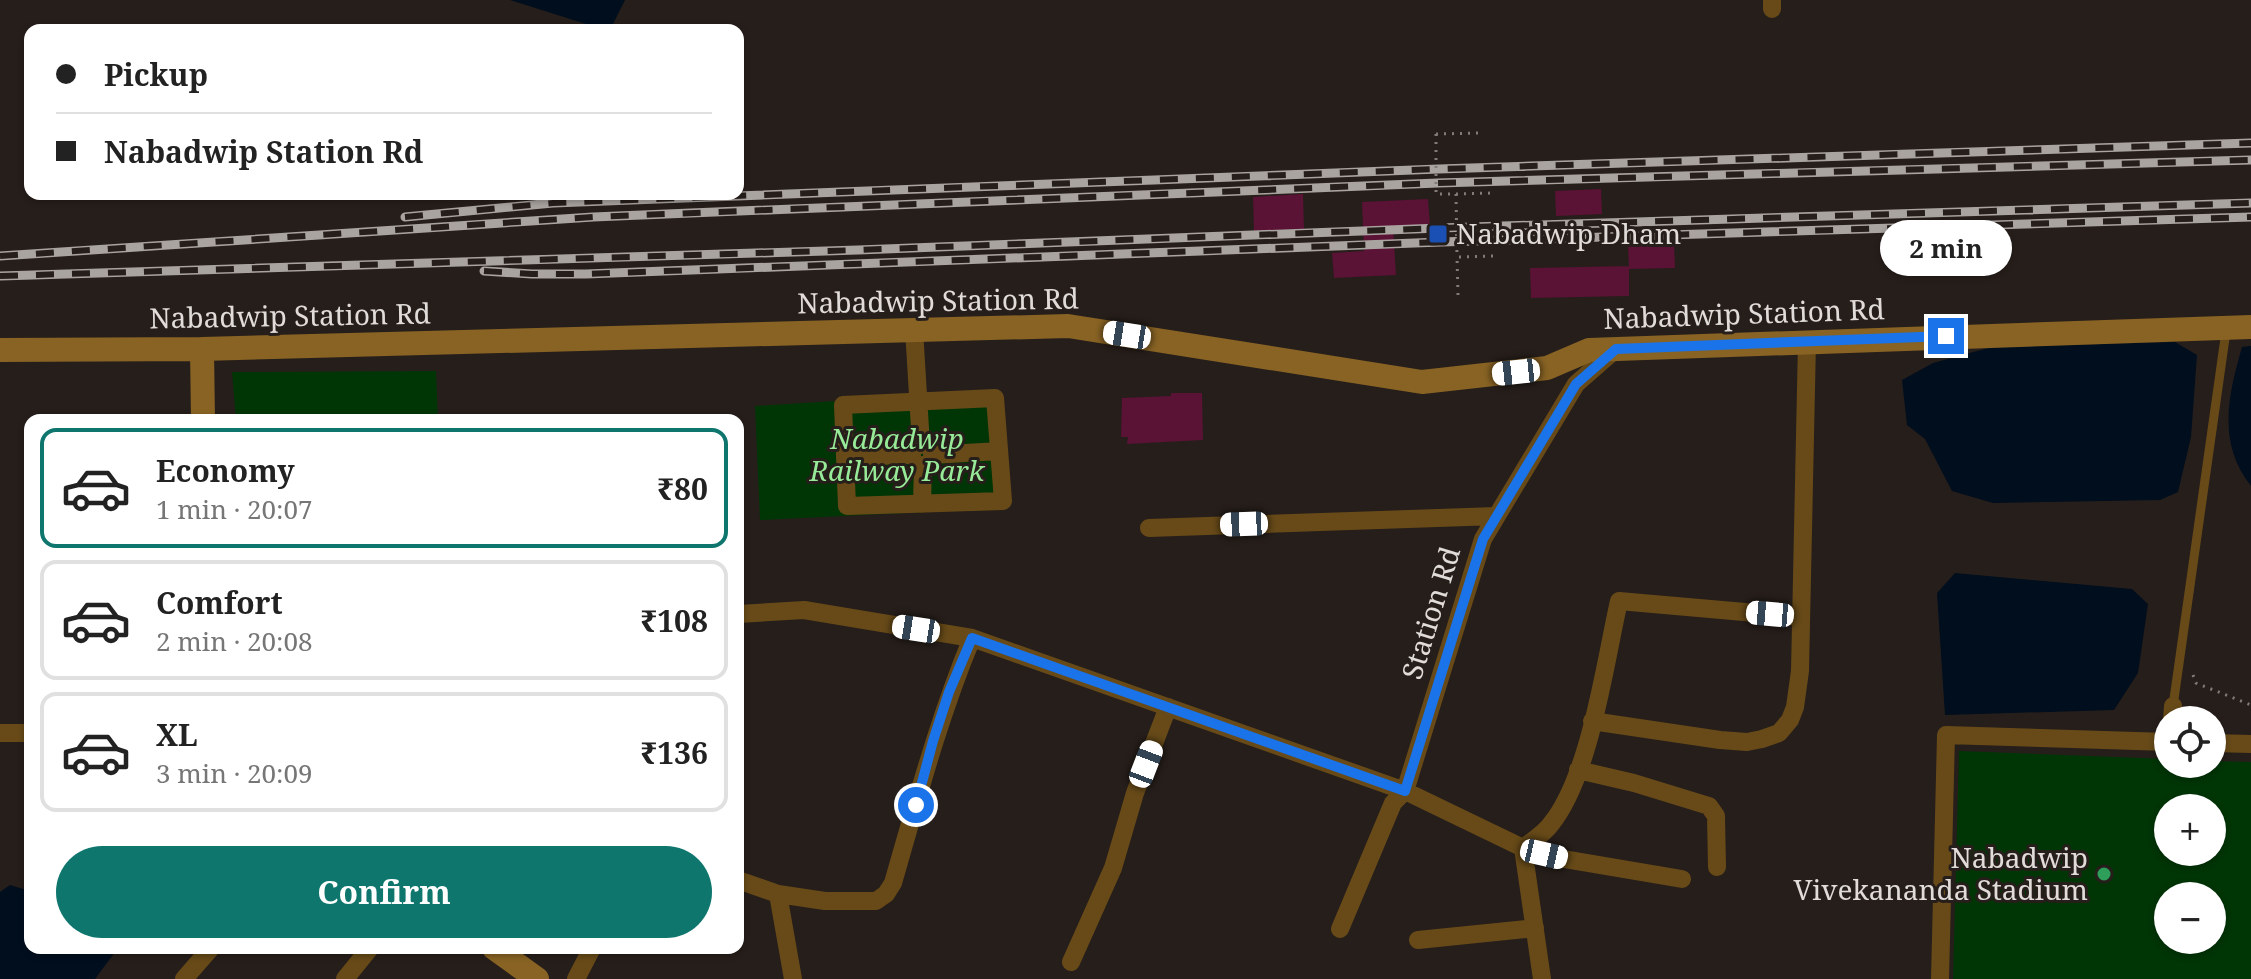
<!DOCTYPE html>
<meta charset="utf-8">
<style>
body{margin:0;font-family:"Noto Serif",serif;background:#f6f6f6;color:#222;height:100vh;display:flex;flex-direction:column;font-size:30px;white-space:nowrap}
*{box-sizing:border-box;margin:0}
p{font-size:26px;color:#767676}
.icon{flex:none;width:44px;height:44px;fill:none;stroke:currentColor;stroke-width:2;stroke-linecap:round;stroke-linejoin:round}
.map{position:relative;flex:1;overflow:hidden}
.drawer{position:absolute;left:24px;top:414px;width:720px;height:540px;display:flex;flex-direction:column;background:#fff;border-radius:16px;box-shadow:0 2px 6px #0004}
.drawer>*{flex:none}
.guide{position:absolute;left:24px;top:24px;width:720px;height:176px;border-radius:16px;box-shadow:0 2px 6px #0004;display:grid;align-content:center;height:176px;padding:0 32px;background:#fff}
.fabs{position:absolute;left:2154px;top:706px;display:grid;gap:16px}
.fabs a{display:grid;place-items:center;width:72px;height:72px;border-radius:50%;background:#fff;box-shadow:0 2px 6px #0004;font-size:40px}
.end{position:absolute;width:36px;height:36px;margin:-18px;border:10px solid #1a73e8;background:#fff;box-shadow:0 0 0 4px #fff}
.from{border-radius:50%}
.bubble{position:absolute;height:56px;border-radius:28px;background:#fff;box-shadow:0 2px 6px #0004;font-size:26px;font-weight:700;line-height:56px;text-align:center}
.car{position:absolute;width:24px;height:48px;margin:-24px -12px;border-radius:10px;box-shadow:0 0 6px 2px #0007;background:linear-gradient(#fff 24%,#345 0 40%,#fff 0 76%,#345 0 86%,#fff 0)}
.guide b{display:flex;align-items:center;gap:28px;height:76px;font-size:30px}
.guide b+b{border-top:2px solid #e0e0e0}
.guide i{width:20px;height:20px;background:#222}
ul{padding:14px 0 0;list-style:none}
li{display:flex;align-items:center;gap:24px;height:120px;margin:0 16px 12px;padding:0 16px;border:4px solid #e0e0e0;border-radius:16px}
li div{flex:1}
li b{display:block;font-size:30px}
li em{font-style:normal;font-weight:700}
li.selected{border-color:#0f766e}
li>.icon{width:72px;height:72px;stroke-width:1.5}
.button{display:flex;gap:16px;margin-top:auto;padding:16px 32px}
.button a{flex:1;height:92px;border-radius:48px;background:#0f766e;color:#fff;font-size:32px;font-weight:700;line-height:92px;text-align:center}
.map>svg:first-child{display:block}
.green{fill:#003506;fill-rule:evenodd}
.water{fill:#000e1e}
.building{fill:#5a1235}
.lines{fill:none;stroke-linecap:round;stroke-linejoin:round}
.path{stroke:#827c78;stroke-width:3;stroke-dasharray:2 6;stroke-linecap:butt}
.lane{stroke:#674a18;stroke-width:9}
.street{stroke:#674a18;stroke-width:18}
.secondary{stroke:#886324;stroke-width:24}
.rail-casing{stroke:#aaa4a1;stroke-width:9}
.rail{stroke:#261e1a;stroke-width:6;stroke-dasharray:18;stroke-linecap:butt}
.path-bridge{stroke:#827c78;stroke-width:3;stroke-dasharray:2 6;stroke-linecap:butt}
.route{stroke:#1a73e8;stroke-width:10}
.transit-dot{fill:#1a4fb4;stroke:#261e1a;stroke-width:3}
.leisure-dot{fill:#2e9e5b;stroke:#261e1a;stroke-width:3}
.labels{text-anchor:middle;stroke-width:6;stroke-linejoin:round;paint-order:stroke}
.poi-label{font-size:28px;fill:#e1dcd9;stroke:#261e1a;text-anchor:start}
.street-label{font-size:28px;fill:#e1dcd9;stroke:#261e1a}
.park-label{font-size:28px;font-style:italic;fill:#97ea97;stroke:#261e1a}
</style>
<div class="map">
<svg width="2251" height="979" viewBox="0 0 2251 979">
<rect width="100%" height="100%" fill="#261e1a"/>
<path class="green" d="M436 371 438 420H236L232 372Z
M1001 391 1009 508 760 520 755 406Z
M1959 751 2168 759V764H2212V761L2251 762V979H1953ZM2168 808H2212V852H2168ZM2168 896H2212V940H2168Z"/>
<path class="water" d="M510 0H625L610 30H605Z
M2175 342 2197 355 2191 437 2178 492 2160 500 1993 503 1952 491 1925 439 1907 425 1902 380 1933 363 1992 347Z
M2251 346V486C2217 443 2228 396 2242 347Z
M1955 573 2132 589 2148 604 2138 673 2114 710 1945 715 1937 593Z
M10 885 30 891V948H118L95 979H0V892Z"/>
<path class="building" d="M1601 189 1602 214 1556 216 1555 191Z
M1303 194 1304 229 1254 231 1253 197Z
M1428 199 1430 225 1393 227 1396 275 1334 278 1332 253 1364 251 1362 202Z
M1674 242 1675 268 1629 269 1628 243Z
M1629 266V296L1531 298 1530 268Z
M1171 393H1202L1203 440 1127 444 1128 437H1121L1122 398 1171 396Z"/>
<g class="lines">
<path class="path" d="M1436 134 1481 133
M1456 194 1493 193
M1458 295 1457 257 1495 256
M2193 675 2196 683 2251 705"/>
<path class="lane" d="M2173 706 2226 331"/>
<path class="street" d="M1772 0V9
M914 329 921 445
M995 398 1003 501 847 506 843 405Z
M932 455 999 451
M845 457 912 455
M922 504 923 465
M1149 528 1496 516
M738 614 804 610 972 638 1405 791 1523 848 1542 979
M2172 720 2173 706
M1592 721 1720 740 1747 742 1762 739 1779 733 1790 720 1795 707 1800 671 1807 342
M0 733H30
M2212 743 2251 744
M1578 770 1634 783 1709 806 1716 816 1717 867
M1405 791 1483 539 1576 384 1616 349
M1523 848C1532 841 1544 834 1551 824 1590 776 1605 663 1619 601L1801 617
M1523 848 1564 859 1682 879
M738 880 778 894 825 901H876L886 894 893 883C917 800 939 717 972 638
M778 894 793 979
M1340 929 1393 803 1405 791
M1418 940 1535 928
M1071 962 1113 868 1135 793 1168 707
M184 979 211 948
M345 979 370 948
M576 979 592 948
M1940 979 1946 735 2168 742"/>
<path class="secondary" d="M202 349 203 420
M0 350 202 349 1068 326 1422 382 1547 368 1589 350 2251 327
M494 948 537 979"/>
<g class="rail-casing">
<path id="rail" d="M405 217 553 203 1439 169 2251 143
M0 256 593 217 1438 183 2251 160
M484 271 532 274H586L1441 242 2251 217
M0 276 858 250 1440 228 2251 203"/>
</g>
<use href="#rail" class="rail"/>
<path class="path-bridge" d="M1436 134V194H1456L1457 257"/>
</g>
<g class="lines">
<path class="route" d="M916 805 933 741 949 692 972 638 1405 791 1483 539 1576 384 1616 349 1946 336"/>
</g>
<rect class="transit-dot" x="1428" y="224" width="20" height="20" rx="4"/>
<circle class="leisure-dot" cx="2104" cy="874" r="8"/>
<g class="labels">
<g class="poi-label">
<text x="1456" y="244">Nabadwip Dham</text>
<text x="2088" y="868" text-anchor="end">Nabadwip<tspan x="2088" dy="32">Vivekananda Stadium</tspan></text>
</g>
<g class="street-label">
<text transform="translate(938 301) rotate(-1)" y="10">Nabadwip Station Rd</text>
<text transform="translate(1744 314) rotate(-2)" y="10">Nabadwip Station Rd</text>
<text transform="translate(290 316) rotate(-1)" y="10">Nabadwip Station Rd</text>
<text transform="translate(1431 613) rotate(-73)" y="10">Station Rd</text>
</g>
<g class="park-label">
<text x="897" y="449">Nabadwip<tspan x="897" dy="32">Railway Park</tspan></text>
</g>
</g>
</svg>
<div class="fabs">
<a><svg class="icon" aria-label="locate" viewBox="0 0 24 24"><circle cx="12" cy="12" r="6"/><path d="M12 2v4M12 18v4M2 12h4M18 12h4"/></svg></a>
<a>+</a>
<a>−</a>
</div>
<i class="end from" style="left:916px;top:805px"></i>
<i class="end" style="left:1946px;top:336px"></i>
<div class="bubble" style="left:1880px;top:220px;width:132px">2 min</div>
<i class="car" style="left:1127px;top:335px;rotate:279deg"></i>
<i class="car" style="left:1516px;top:372px;rotate:264deg"></i>
<i class="car" style="left:1244px;top:524px;rotate:268deg"></i>
<i class="car" style="left:1770px;top:614px;rotate:275deg"></i>
<i class="car" style="left:916px;top:629px;rotate:279deg"></i>
<i class="car" style="left:1146px;top:764px;rotate:21deg"></i>
<i class="car" style="left:1544px;top:854px;rotate:103deg"></i>
<div class="guide">
<b><i class="from"></i>Pickup</b>
<b><i></i>Nabadwip Station Rd</b>
</div>
<section class="drawer">
<ul>
<li class="selected"><svg class="icon" aria-label="car" viewBox="0 0 24 24"><path d="M5 17H2v-5l4-1 3-4h7l3 4 3 1v5h-3M9 17h6M6 11h13"/><circle cx="7" cy="17" r="2"/><circle cx="17" cy="17" r="2"/></svg><div><b>Economy</b><p>1 min · 20:07</p></div><em>₹80</em></li>
<li><svg class="icon" aria-label="car" viewBox="0 0 24 24"><path d="M5 17H2v-5l4-1 3-4h7l3 4 3 1v5h-3M9 17h6M6 11h13"/><circle cx="7" cy="17" r="2"/><circle cx="17" cy="17" r="2"/></svg><div><b>Comfort</b><p>2 min · 20:08</p></div><em>₹108</em></li>
<li><svg class="icon" aria-label="car" viewBox="0 0 24 24"><path d="M5 17H2v-5l4-1 3-4h7l3 4 3 1v5h-3M9 17h6M6 11h13"/><circle cx="7" cy="17" r="2"/><circle cx="17" cy="17" r="2"/></svg><div><b>XL</b><p>3 min · 20:09</p></div><em>₹136</em></li>
</ul>
<div class="button"><a>Confirm</a></div>
</section>
</div>
